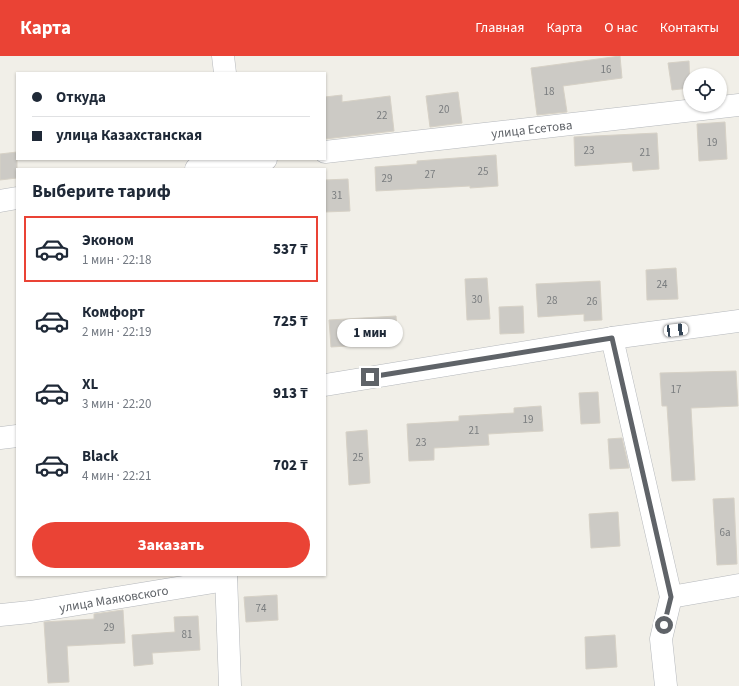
<!DOCTYPE html>
<html lang="ru">
<meta charset="utf-8">
<style>
body{margin:0;font-family:"Source Sans 3",sans-serif;background:#f6f6f7;color:#1f2937;height:100vh;display:flex;flex-direction:column;font-size:15px;white-space:nowrap}
*{box-sizing:border-box;margin:0}
p{font-size:13px;color:#747a83}
.icon{flex:none;width:22px;height:22px;fill:none;stroke:currentColor;stroke-width:2;stroke-linecap:round;stroke-linejoin:round}
.map{position:relative;flex:1;overflow:hidden}
.sheet{position:absolute;left:16px;top:112px;width:310px;height:408px;display:flex;flex-direction:column;background:#fff;border-radius:0px;box-shadow:0 1px 3px #0004}
.sheet>*{flex:none}
.top-card{position:absolute;left:16px;top:16px;width:310px;height:88px;border-radius:0px;box-shadow:0 1px 3px #0004;display:grid;align-content:center;height:88px;padding:0 16px;background:#fff}
.controls{position:absolute;left:683px;top:12px;display:grid;gap:8px}
.controls a{display:grid;place-items:center;width:44px;height:44px;border-radius:50%;background:#fff;box-shadow:0 1px 3px #0004;font-size:20px}
.end{position:absolute;width:18px;height:18px;margin:-9px;border:5px solid #5f6368;background:#fff;box-shadow:0 0 0 2px #fff}
.from{border-radius:50%}
.bubble{position:absolute;height:28px;border-radius:14px;background:#fff;box-shadow:0 1px 3px #0004;font-size:13px;font-weight:800;line-height:28px;text-align:center}
.car{position:absolute;width:12px;height:24px;margin:-12px -6px;border-radius:5px;box-shadow:0 0 3px 1px #0007;background:linear-gradient(#fff 24%,#345 0 40%,#fff 0 76%,#345 0 86%,#fff 0)}
.top-card b{display:flex;align-items:center;gap:14px;height:38px;font-size:15px}
.top-card b+b{border-top:1px solid #e0e1e3}
.top-card i{width:10px;height:10px;background:#1f2937}
ul{padding:0;list-style:none}
li{display:flex;align-items:center;gap:12px;height:66px;margin:0 8px 6px;padding:0 8px;border:2px solid transparent;border-radius:0px}
li div{flex:1}
li b{display:block;font-size:15px}
li em{font-style:normal;font-weight:800}
li.active{border-color:#ea4335}
li>.icon{width:36px;height:36px;stroke-width:1.5}
h2{padding:0 16px;font-size:18px;line-height:48px}
.button{display:flex;gap:8px;margin-top:auto;padding:8px 16px}
.button a{flex:1;height:46px;border-radius:24px;background:#ea4335;color:#fff;font-size:16px;font-weight:800;line-height:46px;text-align:center}
header{display:flex;align-items:center;gap:24px;box-sizing:border-box;height:56px;padding:0 20px;background:#ea4335;color:#fff}
header strong{font-size:19px}
nav{display:flex;gap:22px;margin-inline-start:auto;font-size:14px}
.map>svg:first-child{display:block}
.building{fill:#cccac5;stroke:#d6d1c6}
.lines{fill:none;stroke-linecap:round;stroke-linejoin:round}
.minor-casing{stroke:#b5b8bc;stroke-width:23}
.minor{stroke:#fff;stroke-width:22}
.route{stroke:#5f6368;stroke-width:5}
.labels{text-anchor:middle;stroke-width:3.5;stroke-linejoin:round;paint-order:stroke}
.number-label{font-size:11px;fill:#7a7d7f}
.street-label{font-size:13px;fill:#5f6368;stroke:#fff}
</style>
<header>
<strong>Карта</strong>
<nav><a>Главная</a><a>Карта</a><a>О нас</a><a>Контакты</a></nav>
</header>
<div class="map">
<svg width="739" height="630" viewBox="0 0 739 630">
<rect width="100%" height="100%" fill="#f1efe8"/>
<path class="building" d="M620 0 622 22 563 30 567 56 537 59 531 12Z
M689 5 690 32 672 34 668 7Z
M458 36 462 67 430 71 426 40Z
M342 39V46L390 40 394 75 325 83V41Z
M725 66 727 103 699 105 697 68Z
M657 77 659 113 633 115 632 106 575 110 574 81Z
M17 96V122L0 124V98Z
M496 99 498 130 470 132V130L376 135 375 111 417 108V105Z
M348 123 350 155 325 156V124Z
M676 212 678 243 647 244 646 214Z
M487 222 490 263 467 264 465 223Z
M600 225 602 264 584 265V258L538 261 536 228Z
M523 250 524 277 500 278 499 251Z
M396 260 398 287 331 291 329 264Z
M736 315 738 350 691 352 695 424 672 425 667 350H662L660 317Z
M598 336 600 367 581 368 579 337Z
M541 350 543 375 488 378 489 389 434 392V404L409 405 407 368 459 365V360L514 357V352Z
M367 374 370 427 349 429 346 376Z
M622 382 629 412 610 413 608 383Z
M734 442 737 508 717 509 713 443Z
M618 456 620 490 591 492 589 458Z
M277 539 278 564 246 566 244 541Z
M123 554 125 587 67 590 69 626 48 627 44 566 94 563V558Z
M198 560 200 594 152 597 153 608 134 610 132 579 175 576 174 561Z
M615 579 617 611 586 613 585 581Z"/>
<g class="lines">
<g class="minor-casing">
<g id="minor">
<path d="M223 0 225 17"/>
<path id="s1" d="M325 96 739 49"/>
<path d="M196 113 266 103"/>
<path d="M0 145 17 142"/>
<path d="M612 282 671 541 661 583 666 630"/>
<path d="M325 329 612 282 739 265"/>
<path d="M0 382 17 380"/>
<path d="M226 519 230 630"/>
<path d="M671 541 739 529"/>
<path id="s2" d="M0 559 30 556 226 524"/>
</g>
</g>
<use href="#minor" class="minor"/>
</g>
<g class="lines">
<path class="route" d="M370 321 612 282 671 541 664 569"/>
</g>
<g class="labels">
<g class="number-label">
<text x="606" y="17">16</text>
<text x="549" y="39">18</text>
<text x="444" y="57">20</text>
<text x="382" y="63">22</text>
<text x="712" y="90">19</text>
<text x="589" y="98">23</text>
<text x="645" y="100">21</text>
<text x="483" y="119">25</text>
<text x="430" y="122">27</text>
<text x="387" y="126">29</text>
<text x="337" y="143">31</text>
<text x="662" y="232">24</text>
<text x="477" y="247">30</text>
<text x="552" y="248">28</text>
<text x="592" y="249">26</text>
<text x="676" y="337">17</text>
<text x="528" y="367">19</text>
<text x="474" y="378">21</text>
<text x="421" y="390">23</text>
<text x="358" y="405">25</text>
<text x="725" y="480">6а</text>
<text x="261" y="556">74</text>
<text x="109" y="575">29</text>
<text x="187" y="582">81</text>
</g>
<g class="street-label">
<text dy="5" stroke="none"><textPath href="#s1" startOffset="208">улица Есетова</textPath></text>
<text dy="5" stroke="none"><textPath href="#s2" startOffset="115">улица Маяковского</textPath></text>
</g>
</g>
</svg>
<div class="controls">
<a><svg class="icon" aria-label="locate" viewBox="0 0 24 24"><circle cx="12" cy="12" r="6"/><path d="M12 2v4M12 18v4M2 12h4M18 12h4"/></svg></a>
</div>
<i class="end from" style="left:664px;top:569px"></i>
<i class="end" style="left:370px;top:321px"></i>
<div class="bubble" style="left:337px;top:263px;width:66px">1 мин</div>
<i class="car" style="left:676px;top:274px;rotate:83deg"></i>
<div class="top-card">
<b><i class="from"></i>Откуда</b>
<b><i></i>улица Казахстанская</b>
</div>
<section class="sheet">
<h2>Выберите тариф</h2>
<ul>
<li class="active"><svg class="icon" aria-label="car" viewBox="0 0 24 24"><path d="M5 17H2v-5l4-1 3-4h7l3 4 3 1v5h-3M9 17h6M6 11h13"/><circle cx="7" cy="17" r="2"/><circle cx="17" cy="17" r="2"/></svg><div><b>Эконом</b><p>1 мин · 22:18</p></div><em>537 ₸</em></li>
<li><svg class="icon" aria-label="car" viewBox="0 0 24 24"><path d="M5 17H2v-5l4-1 3-4h7l3 4 3 1v5h-3M9 17h6M6 11h13"/><circle cx="7" cy="17" r="2"/><circle cx="17" cy="17" r="2"/></svg><div><b>Комфорт</b><p>2 мин · 22:19</p></div><em>725 ₸</em></li>
<li><svg class="icon" aria-label="car" viewBox="0 0 24 24"><path d="M5 17H2v-5l4-1 3-4h7l3 4 3 1v5h-3M9 17h6M6 11h13"/><circle cx="7" cy="17" r="2"/><circle cx="17" cy="17" r="2"/></svg><div><b>XL</b><p>3 мин · 22:20</p></div><em>913 ₸</em></li>
<li><svg class="icon" aria-label="car" viewBox="0 0 24 24"><path d="M5 17H2v-5l4-1 3-4h7l3 4 3 1v5h-3M9 17h6M6 11h13"/><circle cx="7" cy="17" r="2"/><circle cx="17" cy="17" r="2"/></svg><div><b>Black</b><p>4 мин · 22:21</p></div><em>702 ₸</em></li>
</ul>
<div class="button"><a>Заказать</a></div>
</section>
</div>
